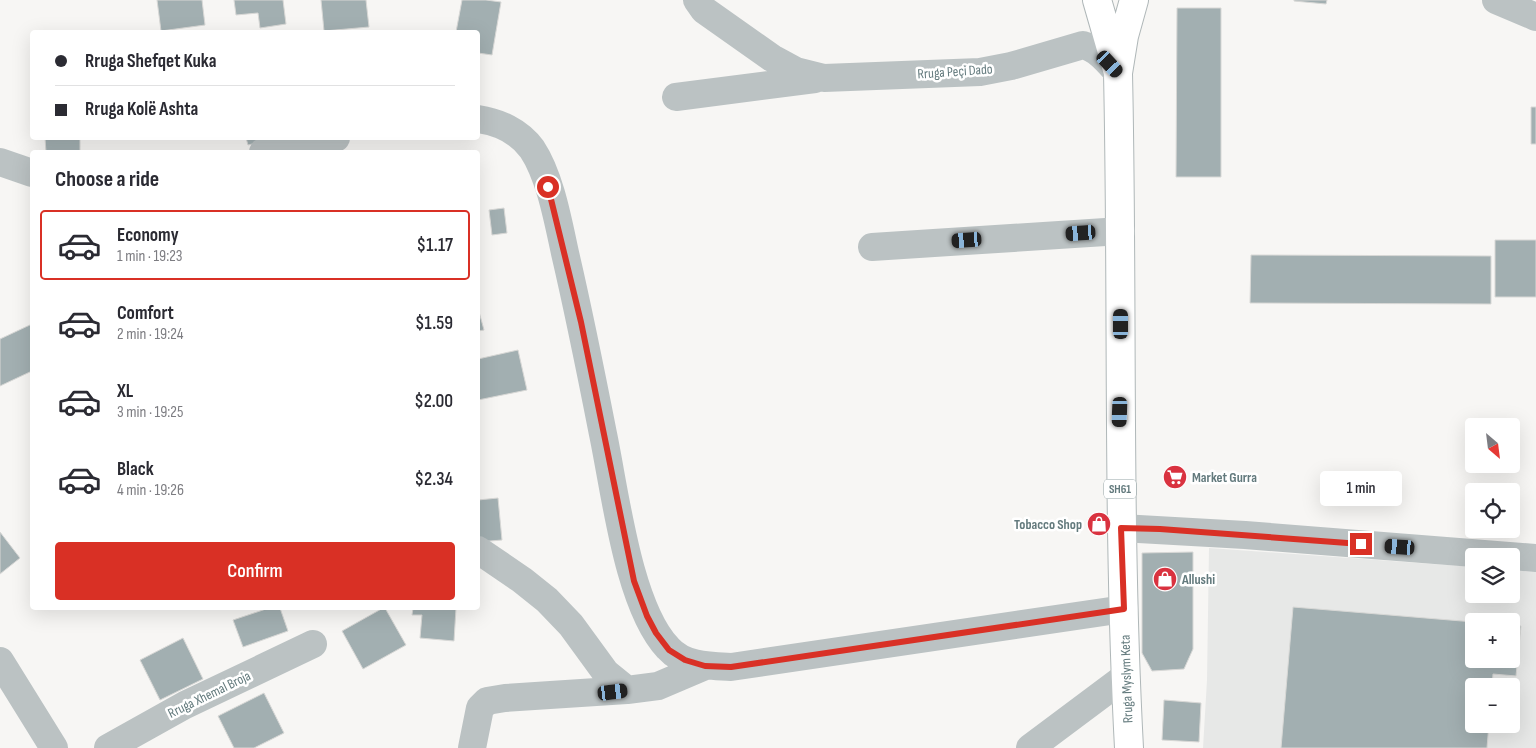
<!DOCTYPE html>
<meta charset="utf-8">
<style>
body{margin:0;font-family:"Sofia Sans Condensed",sans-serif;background:#f7f7f7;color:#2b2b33;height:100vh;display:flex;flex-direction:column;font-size:19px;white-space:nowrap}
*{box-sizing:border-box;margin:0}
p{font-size:16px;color:#7c7c81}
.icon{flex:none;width:28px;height:28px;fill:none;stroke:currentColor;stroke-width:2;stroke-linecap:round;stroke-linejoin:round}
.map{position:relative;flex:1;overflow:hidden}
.panel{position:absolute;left:30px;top:150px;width:450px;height:460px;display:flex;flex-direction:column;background:#fff;border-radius:5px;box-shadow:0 5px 20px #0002}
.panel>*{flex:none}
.banner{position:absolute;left:30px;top:30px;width:450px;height:110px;border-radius:5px;box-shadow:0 5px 20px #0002;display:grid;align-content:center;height:110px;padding:0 25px;background:#fff}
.needle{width:32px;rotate:152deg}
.controls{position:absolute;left:1465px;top:418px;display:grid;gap:10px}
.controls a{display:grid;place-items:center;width:55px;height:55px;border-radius:5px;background:#fff;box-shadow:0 5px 20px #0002;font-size:25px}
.end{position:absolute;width:22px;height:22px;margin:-11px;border:6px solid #d93025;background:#fff;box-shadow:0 0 0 2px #fff}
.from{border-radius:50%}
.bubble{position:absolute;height:35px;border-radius:5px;background:#fff;box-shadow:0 5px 20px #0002;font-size:16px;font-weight:600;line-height:35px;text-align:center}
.car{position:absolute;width:15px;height:30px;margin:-15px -8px;border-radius:6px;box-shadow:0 0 4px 1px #0007;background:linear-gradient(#222 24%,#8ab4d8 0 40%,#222 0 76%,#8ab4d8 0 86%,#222 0)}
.banner b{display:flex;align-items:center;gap:18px;height:48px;font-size:19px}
.banner b+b{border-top:1px solid #e1e1e2}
.banner i{width:12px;height:12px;background:#2b2b33}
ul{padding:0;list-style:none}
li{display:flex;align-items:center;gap:15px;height:70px;margin:0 10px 8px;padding:0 15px;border:2px solid transparent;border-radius:5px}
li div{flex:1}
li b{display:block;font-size:19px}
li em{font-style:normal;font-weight:600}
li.current{border-color:#d93025}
li>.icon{width:45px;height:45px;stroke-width:1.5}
h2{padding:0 25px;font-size:22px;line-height:60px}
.cta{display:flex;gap:10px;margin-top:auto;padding:10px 25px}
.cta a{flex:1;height:58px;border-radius:5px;background:#d93025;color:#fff;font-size:20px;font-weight:600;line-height:58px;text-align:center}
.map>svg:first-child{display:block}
.built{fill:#e7e8e7;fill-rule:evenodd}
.building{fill:#a2afb1;stroke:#d8d8d6}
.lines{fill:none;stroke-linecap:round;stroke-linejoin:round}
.major-casing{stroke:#afb7b8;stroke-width:30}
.minor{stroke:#bbc2c3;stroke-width:28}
.major{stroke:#fff;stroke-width:28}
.route{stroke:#d93025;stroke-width:6}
.labels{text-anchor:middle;stroke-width:5;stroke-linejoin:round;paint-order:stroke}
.shield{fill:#fff;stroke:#92a2a4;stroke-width:1}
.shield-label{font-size:12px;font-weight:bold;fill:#637a7d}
.street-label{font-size:14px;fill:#637a7d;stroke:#fff}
.poi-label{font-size:14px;font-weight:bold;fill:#637a7d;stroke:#fff;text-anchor:start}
</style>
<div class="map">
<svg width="1536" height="748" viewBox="0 0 1536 748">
<rect width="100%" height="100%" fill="#f7f6f4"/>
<path class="built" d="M1209 548 1474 567V594H1511V570L1536 572V748H1203L1207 680ZM1474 621H1511V659H1474ZM1474 686H1511V724H1474Z"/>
<path class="building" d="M157 0H202L205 25 161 31Z
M234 0H283L286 24 260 28 258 13 236 15Z
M321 0H366L369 27 324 31Z
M462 0H486L501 2 492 55 478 53V32H456Z
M1294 0H1327L1326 4 1294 1Z
M1177 8H1221V177H1176Z
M1531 107H1536V144H1531Z
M45 138H80V152H46Z
M246 138H277L248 145Z
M504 208 507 233 492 235 489 210Z
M1495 240H1536V297H1495Z
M1251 255 1491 256V304L1250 303Z
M478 308 484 330 478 331Z
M32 324V371L0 386V339Z
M518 350 527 390 478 400V359Z
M498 498 502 540 478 542V500Z
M0 532 20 558 0 574Z
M1193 552V649L1184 669 1152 671 1142 653V553Z
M1293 607 1474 622V659H1511V625L1521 626 1516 676 1493 674 1492 686H1474V724H1489L1487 748H1281Z
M269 608H280L288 631 243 647 233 620Z
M383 608H385L406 645 363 669 342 631Z
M413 608H456L454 641 420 638 422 615H412Z
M183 638 203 679 160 700 140 660Z
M264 693 284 733 254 748H234L218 716Z
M1164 700 1201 703 1199 742 1162 740Z"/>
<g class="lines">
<g class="major-casing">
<path id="major" d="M1097 0 1118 73 1124 36 1134 0
M1118 73C1123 298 1117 523 1129 748"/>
</g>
<path class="minor" d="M697 0 704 10 772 58 796 71 824 78 980 72 1011 66 1083 45C1098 49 1108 62 1118 73
M1496 0 1536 17
M676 97 815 79
M478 119C498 122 519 131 532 149 550 176 558 221 565 253 579 313 591 373 603 434 615 491 628 606 668 648 684 666 709 666 731 667L1124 609
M263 152 336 138
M0 162 32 173
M872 247 1121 231
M1121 528 1245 535 1536 558
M478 550 522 580 547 600 571 625 606 673 627 690 658 686 705 666
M0 661 54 748
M108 748 185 705 313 644
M472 748 480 708 487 701 505 698 627 690
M1030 748 1125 677"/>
<use href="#major" class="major"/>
</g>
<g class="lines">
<path class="route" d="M548 187 581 322 634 581 647 616 656 633 669 650 685 660 705 666 731 667 1124 609 1121 528 1160 529 1361 544"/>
</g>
<defs>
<g id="supermarket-disc" transform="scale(1.25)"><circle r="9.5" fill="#d9323f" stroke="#fff"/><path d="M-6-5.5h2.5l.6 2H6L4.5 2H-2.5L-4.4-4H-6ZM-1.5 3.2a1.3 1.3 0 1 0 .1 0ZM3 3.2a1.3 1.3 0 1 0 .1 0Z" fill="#fff"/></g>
<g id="shop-disc" transform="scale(1.25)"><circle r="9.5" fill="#d9323f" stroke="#fff"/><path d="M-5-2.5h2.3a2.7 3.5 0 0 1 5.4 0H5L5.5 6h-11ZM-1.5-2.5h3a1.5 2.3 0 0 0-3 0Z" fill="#fff"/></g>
</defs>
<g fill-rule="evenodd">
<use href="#supermarket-disc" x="1175" y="477"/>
<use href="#shop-disc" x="1099" y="524"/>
<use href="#shop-disc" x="1165" y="579"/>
</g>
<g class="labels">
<rect class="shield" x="1104" y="479.5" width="32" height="19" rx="4"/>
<g class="shield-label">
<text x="1120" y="493">SH61</text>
</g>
<g class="street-label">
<text transform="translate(955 71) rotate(-4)" y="5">Rruga Peçi Dado</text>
<text transform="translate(1126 679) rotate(-92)" y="5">Rruga Myslym Keta</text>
<text transform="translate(209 694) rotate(-26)" y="5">Rruga Xhemal Broja</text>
</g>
<g class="poi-label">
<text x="1192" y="482">Market Gurra</text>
<text x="1082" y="529" text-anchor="end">Tobacco Shop</text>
<text x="1182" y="584">Allushi</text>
</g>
</g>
</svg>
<div class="controls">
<a><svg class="needle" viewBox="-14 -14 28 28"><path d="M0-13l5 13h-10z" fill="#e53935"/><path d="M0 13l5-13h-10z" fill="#7c7c81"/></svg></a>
<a><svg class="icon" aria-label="locate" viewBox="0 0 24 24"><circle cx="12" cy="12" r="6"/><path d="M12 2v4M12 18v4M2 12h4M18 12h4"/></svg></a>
<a><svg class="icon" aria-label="layers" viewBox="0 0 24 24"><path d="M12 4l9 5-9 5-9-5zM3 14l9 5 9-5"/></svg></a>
<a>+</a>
<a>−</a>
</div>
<i class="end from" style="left:548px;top:187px"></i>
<i class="end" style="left:1361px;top:544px"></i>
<div class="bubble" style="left:1320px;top:471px;width:82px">1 min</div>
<i class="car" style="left:1110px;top:64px;rotate:137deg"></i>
<i class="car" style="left:1081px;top:233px;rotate:266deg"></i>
<i class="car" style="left:967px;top:240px;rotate:266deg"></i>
<i class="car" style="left:1121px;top:324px;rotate:0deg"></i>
<i class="car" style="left:1120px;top:412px;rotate:182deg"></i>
<i class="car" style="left:1400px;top:547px;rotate:274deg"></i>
<i class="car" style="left:613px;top:692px;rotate:83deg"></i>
<div class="banner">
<b><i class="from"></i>Rruga Shefqet Kuka</b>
<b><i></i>Rruga Kolë Ashta</b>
</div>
<section class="panel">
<h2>Choose a ride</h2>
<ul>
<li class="current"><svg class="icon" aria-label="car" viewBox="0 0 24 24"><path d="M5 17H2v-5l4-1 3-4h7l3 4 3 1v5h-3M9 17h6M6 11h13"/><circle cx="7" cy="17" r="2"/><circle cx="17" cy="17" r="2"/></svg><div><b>Economy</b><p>1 min · 19:23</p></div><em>$1.17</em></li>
<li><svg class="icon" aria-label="car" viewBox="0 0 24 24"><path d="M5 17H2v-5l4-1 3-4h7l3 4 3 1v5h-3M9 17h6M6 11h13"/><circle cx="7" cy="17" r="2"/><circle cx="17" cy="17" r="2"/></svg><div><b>Comfort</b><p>2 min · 19:24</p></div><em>$1.59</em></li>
<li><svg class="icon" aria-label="car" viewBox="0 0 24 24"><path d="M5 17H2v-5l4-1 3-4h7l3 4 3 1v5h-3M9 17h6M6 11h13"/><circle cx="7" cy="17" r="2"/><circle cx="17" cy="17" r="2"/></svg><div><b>XL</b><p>3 min · 19:25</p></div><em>$2.00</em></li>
<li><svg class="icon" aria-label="car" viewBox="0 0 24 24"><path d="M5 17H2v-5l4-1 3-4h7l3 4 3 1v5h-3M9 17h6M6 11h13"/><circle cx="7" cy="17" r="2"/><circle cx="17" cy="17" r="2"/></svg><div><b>Black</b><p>4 min · 19:26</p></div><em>$2.34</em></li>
</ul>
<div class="cta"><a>Confirm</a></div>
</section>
</div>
